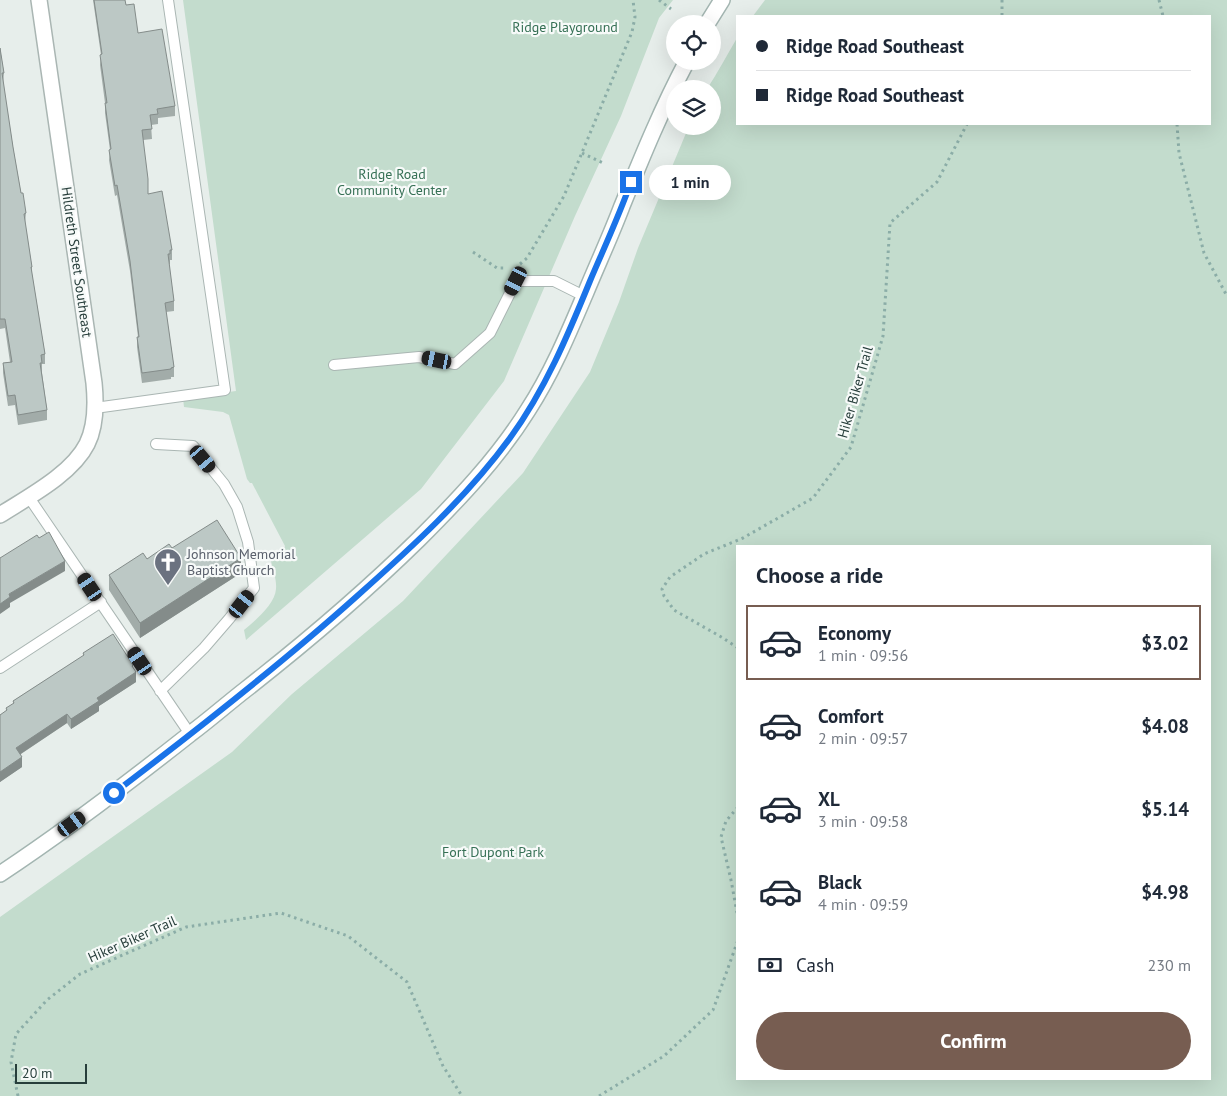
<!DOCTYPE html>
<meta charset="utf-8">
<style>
body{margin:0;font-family:"PT Sans",sans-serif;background:#f6f6f7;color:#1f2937;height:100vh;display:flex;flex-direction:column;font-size:19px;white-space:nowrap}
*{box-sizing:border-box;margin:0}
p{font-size:16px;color:#747a83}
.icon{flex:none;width:28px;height:28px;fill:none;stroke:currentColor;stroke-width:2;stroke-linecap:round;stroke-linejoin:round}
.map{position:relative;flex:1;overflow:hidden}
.drawer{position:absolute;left:736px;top:545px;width:475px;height:535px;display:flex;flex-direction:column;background:#fff;border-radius:0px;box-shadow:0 5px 20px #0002}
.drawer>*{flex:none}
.guide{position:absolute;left:736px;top:15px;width:475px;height:110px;border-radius:0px;box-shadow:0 5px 20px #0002;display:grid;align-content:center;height:110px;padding:0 20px;background:#fff}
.fabs{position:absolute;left:666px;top:15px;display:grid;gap:10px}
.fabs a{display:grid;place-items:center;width:55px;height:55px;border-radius:50%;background:#fff;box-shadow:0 5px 20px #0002;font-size:25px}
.scale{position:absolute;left:15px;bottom:12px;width:72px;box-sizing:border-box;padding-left:5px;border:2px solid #273e3b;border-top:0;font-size:14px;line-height:18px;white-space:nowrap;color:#273e3b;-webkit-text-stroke:4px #f7faf9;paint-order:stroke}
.end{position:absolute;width:22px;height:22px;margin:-11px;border:6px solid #1a73e8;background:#fff;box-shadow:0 0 0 2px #fff}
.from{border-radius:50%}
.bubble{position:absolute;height:35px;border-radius:18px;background:#fff;box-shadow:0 5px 20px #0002;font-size:16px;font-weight:600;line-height:35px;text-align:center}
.car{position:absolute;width:15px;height:30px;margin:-15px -8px;border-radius:6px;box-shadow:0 0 4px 1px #0007;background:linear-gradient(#222 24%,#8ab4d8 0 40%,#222 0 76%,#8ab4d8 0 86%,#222 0)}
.guide b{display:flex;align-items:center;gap:18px;height:48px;font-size:19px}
.guide b+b{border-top:1px solid #e0e1e3}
.guide i{width:12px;height:12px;background:#1f2937}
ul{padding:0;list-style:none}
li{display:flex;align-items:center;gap:15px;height:75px;margin:0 10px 8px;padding:0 10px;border:2px solid transparent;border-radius:0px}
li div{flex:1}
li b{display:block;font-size:19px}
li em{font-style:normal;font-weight:600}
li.on{border-color:#775d51}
li>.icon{width:45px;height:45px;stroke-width:1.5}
h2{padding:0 20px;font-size:22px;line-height:60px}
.pay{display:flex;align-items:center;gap:12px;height:55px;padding:0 20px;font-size:19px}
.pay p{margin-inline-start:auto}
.button{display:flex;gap:10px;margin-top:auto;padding:10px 20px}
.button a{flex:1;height:58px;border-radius:30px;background:#775d51;color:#fff;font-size:20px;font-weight:600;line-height:58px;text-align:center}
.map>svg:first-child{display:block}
.green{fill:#c3dccd;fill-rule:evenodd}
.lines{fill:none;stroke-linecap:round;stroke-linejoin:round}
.lane-casing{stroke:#aab6b3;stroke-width:12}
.street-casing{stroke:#aab6b3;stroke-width:18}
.secondary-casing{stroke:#a3b5b1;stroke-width:18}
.path{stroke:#8bada7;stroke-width:3;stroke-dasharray:2.5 4;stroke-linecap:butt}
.lane{stroke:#fff;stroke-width:10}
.street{stroke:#fff;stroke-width:15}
.secondary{stroke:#fff;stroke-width:15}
.wall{fill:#a2aca9}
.shaded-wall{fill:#848c8a}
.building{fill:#bcc8c5;stroke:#848c8a}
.route{stroke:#1a73e8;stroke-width:6}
.labels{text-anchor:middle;stroke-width:4.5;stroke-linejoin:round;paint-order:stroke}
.park-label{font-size:14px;fill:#367055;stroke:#f7faf9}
.street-label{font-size:14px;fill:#273e3b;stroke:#f7faf9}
.worship-label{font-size:14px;fill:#5b616d;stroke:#f7faf9;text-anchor:start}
</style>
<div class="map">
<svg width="1227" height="1096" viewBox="0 0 1227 1096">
<rect width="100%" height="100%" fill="#e7eeeb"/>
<path class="green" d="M183 0H673L659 18 621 116 575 216 504 381 421 489 246 640 244 630C255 621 275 604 276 589 277 579 272 567 270 557L283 552 285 546 252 483H250L247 479 229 415 223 412 184 407 183 398 236 391Z
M765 0H1227V1096H0V917L232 752 292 694 403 601 523 473 590 372 619 302 638 248 689 126H712V89H707C718 72 727 55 737 38L738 124H1210V16H753ZM1210 546V1079H738V546Z"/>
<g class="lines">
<g class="lane-casing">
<path id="lane" d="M334 365 419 357 455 364 490 333 516 281H554L584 296
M95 408 225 390 168 0
M156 444 193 446 224 484 237 507 248 542 254 588 229 619 204 648 160 691
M28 496 190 734
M0 668 101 602"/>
</g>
<g class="street-casing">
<path id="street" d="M0 515C28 497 72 474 87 444 96 426 96 403 94 383L39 0"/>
</g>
<g class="secondary-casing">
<path id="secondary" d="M707 24 722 0
M0 874C65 831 128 783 190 734 209 720 227 704 245 690 305 643 364 593 419 539 459 499 498 458 528 410 552 373 569 332 586 292 598 263 611 235 622 206 642 157 662 108 687 61"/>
</g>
<path class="path" d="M659 0 671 9
M1002 0V16
M1159 0 1163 16
M1177 124 1179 153 1204 253 1227 296
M582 153 603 163
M473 252 497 268H505
M520 264 527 258 564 196 632 32 635 17 633 0
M738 648 723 638 674 610 664 596 662 589 670 577 704 554 743 538 813 498 851 447 883 336 890 223 937 182 967 124
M738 807 726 821 721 837 731 880 738 918
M18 1096 11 1062 16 1034 47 1000 80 974 186 927 281 913 348 936 407 982 443 1066 462 1096
M599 1096 664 1056 713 1010 738 940"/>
<use href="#lane" class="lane"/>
<use href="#street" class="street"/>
<use href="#secondary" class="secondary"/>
</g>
<path class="wall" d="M93 0H125L126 5 138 33 175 106V116L158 118V124L151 125 152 139 143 140 148 194 172 250V260H170V264H169L174 301V311L166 312 174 367V377H171V379L142 383 137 347V337H138L130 271 117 195 115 196 109 160 110 150 105 113V103L100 65 101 55Z
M0 48 4 73 3 83 13 147 21 193 26 213 25 223 32 267V274L45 354V364H42V373L47 410V420L18 425 15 405 8 406 3 373V363L10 362 5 328 0 329Z
M172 548 241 573 140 638 109 590V575Z
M83 653 133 667 136 682 99 706V711L71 729 67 723 21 754 22 767 0 782V715L6 711V708L13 704V701L83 656Z"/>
<path class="shaded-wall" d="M241 558V573L140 638V623Z
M65 561V571L10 603V607L0 614V604L9 594Z
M133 665V674L136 672V682L99 706V711L71 729V719L97 698Z
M67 714V723L16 757V748Z
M22 757V767L0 782V772Z"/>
<path class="building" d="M94 0H125L126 5 134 4 138 33 162 29 175 106 157 109 158 114 150 115 152 129 142 130 148 179V194L162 191 172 250H170V254H168L174 301 165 303 174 367 171 368V369L142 373 137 337H139L130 261 117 185 115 186 109 150 111 149 105 103H107L100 55 102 54Z
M0 48 4 73H2L13 147 21 193H23L26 213 24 214 32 267H31L45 354 41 355 42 363H40L47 410 18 415 15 395 8 396 3 363 12 362 5 319H0Z
M217 520 241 558 140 623 109 575 143 553 147 559 169 544 172 548Z
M49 532 65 561 9 594 10 597 0 604V558L37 535 39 538Z
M113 634 133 665 132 666 136 672 97 698 99 701 71 719 67 714 16 748 22 757 0 772V715L7 710 6 708 14 703 13 701 84 655 83 653Z"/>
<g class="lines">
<path class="route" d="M114 793C197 730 279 666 356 597 411 548 467 497 510 438 545 390 568 335 590 281 604 248 619 216 631 182"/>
</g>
<defs>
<g id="church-pin" transform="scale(1.4375)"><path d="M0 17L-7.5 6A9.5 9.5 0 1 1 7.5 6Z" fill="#6b7280" stroke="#f7faf9"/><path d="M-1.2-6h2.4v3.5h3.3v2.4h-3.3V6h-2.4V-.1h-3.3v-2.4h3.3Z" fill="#fff"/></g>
</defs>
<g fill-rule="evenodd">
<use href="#church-pin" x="168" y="562"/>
</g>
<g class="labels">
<g class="park-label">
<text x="565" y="32">Ridge Playground</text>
<text x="392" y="179">Ridge Road<tspan x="392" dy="16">Community Center</tspan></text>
<text x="493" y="857">Fort Dupont Park</text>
</g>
<g class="street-label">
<text transform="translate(77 262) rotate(82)" y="5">Hildreth Street Southeast</text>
<text transform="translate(855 392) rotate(-74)" y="5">Hiker Biker Trail</text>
<text transform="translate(132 939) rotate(-24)" y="5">Hiker Biker Trail</text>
</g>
<g class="worship-label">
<text x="187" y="559">Johnson Memorial<tspan x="187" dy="16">Baptist Church</tspan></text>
</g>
</g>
</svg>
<div class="fabs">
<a><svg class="icon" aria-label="locate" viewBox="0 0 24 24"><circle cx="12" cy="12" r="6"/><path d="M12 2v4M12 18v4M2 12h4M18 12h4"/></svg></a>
<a><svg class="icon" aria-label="layers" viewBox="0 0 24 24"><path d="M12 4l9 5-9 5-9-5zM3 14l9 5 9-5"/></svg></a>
</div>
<div class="scale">20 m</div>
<i class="end from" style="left:114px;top:793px"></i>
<i class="end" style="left:631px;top:182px"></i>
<div class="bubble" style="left:649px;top:165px;width:82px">1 min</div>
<i class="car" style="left:516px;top:281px;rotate:207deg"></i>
<i class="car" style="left:437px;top:360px;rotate:282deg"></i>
<i class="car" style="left:203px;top:459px;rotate:140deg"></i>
<i class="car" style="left:90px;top:587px;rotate:326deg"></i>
<i class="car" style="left:242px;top:604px;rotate:38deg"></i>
<i class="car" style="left:140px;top:661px;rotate:326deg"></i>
<i class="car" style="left:72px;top:824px;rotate:54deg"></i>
<div class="guide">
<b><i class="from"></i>Ridge Road Southeast</b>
<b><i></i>Ridge Road Southeast</b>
</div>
<section class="drawer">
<h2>Choose a ride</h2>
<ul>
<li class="on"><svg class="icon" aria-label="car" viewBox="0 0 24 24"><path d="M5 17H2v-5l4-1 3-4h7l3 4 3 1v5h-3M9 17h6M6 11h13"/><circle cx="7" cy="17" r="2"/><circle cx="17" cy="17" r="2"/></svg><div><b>Economy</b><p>1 min · 09:56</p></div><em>$3.02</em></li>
<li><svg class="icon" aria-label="car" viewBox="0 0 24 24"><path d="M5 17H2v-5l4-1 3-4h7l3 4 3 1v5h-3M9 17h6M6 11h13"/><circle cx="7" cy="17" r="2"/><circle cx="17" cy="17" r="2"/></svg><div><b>Comfort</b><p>2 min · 09:57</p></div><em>$4.08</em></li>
<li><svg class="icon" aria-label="car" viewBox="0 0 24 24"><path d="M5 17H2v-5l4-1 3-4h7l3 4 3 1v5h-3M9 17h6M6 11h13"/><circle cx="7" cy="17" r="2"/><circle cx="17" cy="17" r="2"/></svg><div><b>XL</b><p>3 min · 09:58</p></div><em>$5.14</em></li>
<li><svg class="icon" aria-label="car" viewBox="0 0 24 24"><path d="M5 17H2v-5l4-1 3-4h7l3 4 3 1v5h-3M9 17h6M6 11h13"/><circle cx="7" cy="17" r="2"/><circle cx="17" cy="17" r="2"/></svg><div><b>Black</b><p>4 min · 09:59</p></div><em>$4.98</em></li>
</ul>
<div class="pay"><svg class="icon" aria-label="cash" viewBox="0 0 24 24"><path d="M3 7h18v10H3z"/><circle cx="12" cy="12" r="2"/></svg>Cash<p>230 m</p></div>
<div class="button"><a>Confirm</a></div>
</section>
</div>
